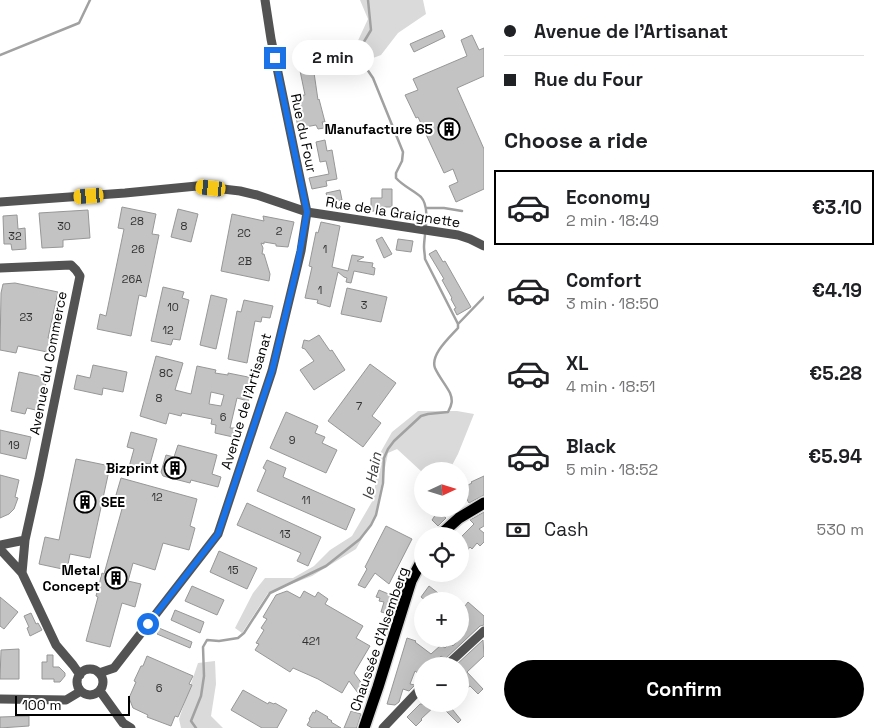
<!DOCTYPE html>
<meta charset="utf-8">
<style>
body{margin:0;font-family:"Space Grotesk",sans-serif;background:#f6f6f6;color:#202124;height:100vh;display:flex;flex-direction:column;font-size:19px;white-space:nowrap}
*{box-sizing:border-box;margin:0}
p{font-size:16px;color:#757577}
.icon{flex:none;width:28px;height:28px;fill:none;stroke:currentColor;stroke-width:2;stroke-linecap:round;stroke-linejoin:round}
.map{position:relative;flex:1;overflow:hidden}
.panel{display:flex;flex-direction:column;background:#fff;width:400px}
.panel>*{flex:none}
.guide{display:grid;align-content:center;height:110px;padding:0 20px;background:#fff}
.needle{width:32px;rotate:86deg}
.buttons{position:absolute;left:414px;top:462px;display:grid;gap:10px}
.buttons a{display:grid;place-items:center;width:55px;height:55px;border-radius:50%;background:#fff;box-shadow:0 5px 20px #0002;font-size:25px}
.scale{position:absolute;left:15px;bottom:12px;width:115px;box-sizing:border-box;padding-left:5px;border:2px solid #000;border-top:0;font-size:14px;line-height:18px;white-space:nowrap;color:#000;-webkit-text-stroke:4px #fff;paint-order:stroke}
.end{position:absolute;width:22px;height:22px;margin:-11px;border:6px solid #1a73e8;background:#fff;box-shadow:0 0 0 2px #fff}
.from{border-radius:50%}
.bubble{position:absolute;height:35px;border-radius:18px;background:#fff;box-shadow:0 5px 20px #0002;font-size:16px;font-weight:800;line-height:35px;text-align:center}
.car{position:absolute;width:15px;height:30px;margin:-15px -8px;border-radius:6px;box-shadow:0 0 4px 1px #0007;background:linear-gradient(#f5c518 24%,#345 0 40%,#f5c518 0 76%,#345 0 86%,#f5c518 0)}
.guide b{display:flex;align-items:center;gap:18px;height:48px;font-size:19px}
.guide b+b{border-top:1px solid #e0e0e0}
.guide i{width:12px;height:12px;background:#202124}
ul{padding:0;list-style:none}
li{display:flex;align-items:center;gap:15px;height:75px;margin:0 10px 8px;padding:0 10px;border:2px solid transparent;border-radius:0px}
li div{flex:1}
li b{display:block;font-size:19px}
li em{font-style:normal;font-weight:800}
li.active{border-color:#000}
li>.icon{width:45px;height:45px;stroke-width:1.5}
h2{padding:0 20px;font-size:22px;line-height:60px}
.pay{display:flex;align-items:center;gap:12px;height:55px;padding:0 20px;font-size:19px}
.pay p{margin-inline-start:auto}
.button{display:flex;gap:10px;margin-top:auto;padding:10px 20px}
.button a{flex:1;height:58px;border-radius:30px;background:#000;color:#fff;font-size:20px;font-weight:800;line-height:58px;text-align:center}
main{display:flex;flex:1;min-height:0}
.map>svg:first-child{display:block}
.green{fill:#dadada}
.lines{fill:none;stroke-linecap:round;stroke-linejoin:round}
.stream{stroke:#a1a1a1;stroke-width:2.5}
.building{fill:#c3c3c3;stroke:#979797;fill-rule:evenodd}
.major-casing{stroke:#dbdbdb;stroke-width:14}
.minor{stroke:#535353;stroke-width:9}
.major{stroke:#000;stroke-width:11}
.route{stroke:#1a73e8;stroke-width:6}
.labels{text-anchor:middle;stroke-width:4;stroke-linejoin:round;paint-order:stroke}
.number-label{font-size:11px;fill:#313131}
.poi-label{font-size:14px;font-weight:bold;fill:#000;stroke:#fff;text-anchor:end}
.street-label{font-size:14px;fill:#000;stroke:#fff}
.water-label{font-size:15px;font-style:italic;fill:#424242;stroke:#fff}
</style>
<main>
<div class="map">
<svg width="484" height="728" viewBox="0 0 484 728">
<rect width="100%" height="100%" fill="#fff"/>
<path class="green" d="M360 0H423L426 14 398 33 381 55 357 64 355 47 368 19Z
M418 411H457L474 414 458 454 449 471H422V472L397 449 388 453 375 516 356 549 312 576 268 593 242 633 235 628 253 593 265 578H293L314 566 330 550 352 536 373 500 379 455 392 432Z
M215 661 216 684 211 716 223 728H181L179 719 198 663Z"/>
<g class="lines">
<path class="stream" d="M0 55 79 23 90 0
M426 208H444L462 211
M458 324 484 297
M196 728 191 721 201 696 204 676 203 647 207 640 219 641 238 638 244 633 270 593 326 566 360 539 371 525 376 515 383 483 384 458 388 449 394 441 421 416 428 414 448 412C452 405 453 400 450 393 446 385 439 377 435 368 430 355 449 338 458 328V324L425 259C425 255 424 251 424 247 424 234 431 208 421 197 413 190 403 186 396 178V173L402 161 403 152 373 78 360 59 362 45 371 30 368 0"/>
</g>
<path class="building" d="M442 30 445 37 414 52 410 44Z
M472 35 479 50 484 48V76L457 88 484 149V189L456 202 449 186 458 182 453 169 444 173 418 117 416 118 405 95 418 90 413 79 467 56 461 40Z
M312 59 318 100 319 99 325 122H322L324 128 318 129 316 125 300 128V126L298 127 296 117H298L295 96 305 95 298 61Z
M325 140 327 151 332 150 337 179 326 181 327 186 312 189 309 178 329 174 326 161 320 162 316 142Z
M382 189H392V207H378V211H371V198H382Z
M340 190 342 200 329 203 326 193Z
M122 207 156 214 152 234 159 235 146 297 139 295 131 336 97 329 100 314 106 316 117 263 124 229 118 228Z
M178 209 198 214 191 242 171 237Z
M88 210 90 238 63 240V247L42 248 39 213Z
M232 214 264 221 263 216 294 222 288 247 276 246V244L264 242V244L261 243 263 248 262 254H264L270 274 269 281 221 271Z
M17 215 18 229 25 228 26 249 12 250 11 244H4L3 216Z
M321 222 340 226 332 267 348 271 352 255 364 257 357 261 373 263 372 267 375 268 374 275 354 271 351 283 346 282 347 278 344 277 338 272 330 307 317 303 318 300 305 298 312 267 309 266 316 232 318 233Z
M382 237 392 254 384 258 376 240Z
M398 239 413 241 411 252 396 250Z
M436 250 443 262 445 261 471 307 457 315 454 309 456 308 451 299 452 298 442 280 444 279 429 254Z
M15 283 58 292 48 338 55 339 52 353 18 346 16 353 0 350 1 293 3 284Z
M163 287 184 292 182 298 189 300 180 340 173 339 171 345 151 341Z
M347 288 387 297 381 322 341 314Z
M211 295 227 299 216 349 200 345Z
M244 300 273 306 270 318 262 317 261 322 255 321 247 363 228 359 237 311 241 312Z
M319 335 330 351 332 350 345 370 314 390 300 370 314 361 305 349 302 348 304 340 309 341Z
M156 356 183 363 175 390 191 394 197 366 216 370 215 373 228 375V373L253 378 248 401 237 398 230 428H235L233 437 215 433 216 425 211 424 212 419 182 413 181 416 169 413 166 424 140 416ZM211 392 224 395 221 406 209 404Z
M370 364 396 383 372 416 381 423 363 447 328 421Z
M93 365 127 372 123 392 103 388 102 395 74 389 77 375 90 378Z
M19 372 47 378 40 411 27 408 25 414 11 411Z
M286 412 318 426 315 433 325 437 322 443 337 450 326 473 270 448Z
M0 430 31 437 26 459 0 453Z
M131 432 157 439 150 464 144 463 142 470 129 467 134 449 127 447Z
M178 445 217 455 212 474 221 477 218 487 191 480 190 483 163 476 161 472 166 455 174 457Z
M76 459 110 466 90 558 70 554 67 570 39 564 45 537 59 540Z
M267 460 286 468 283 477 355 509 346 530 257 491 266 470 263 468Z
M0 475 19 480 15 497 18 498 14 509 9 514 0 518Z
M484 476V495L469 503 462 491 465 489 464 487 472 483 471 482Z
M121 478 197 499 190 526 195 528 189 550 163 543 155 570 133 563 128 581 141 584 135 607 122 603 110 647 86 641 98 597 96 596 102 573 104 574 125 498 116 495Z
M247 503 321 537 308 566 297 561 301 553 237 525Z
M438 511 446 518 438 526 432 520Z
M484 512V526L479 529 484 533V542L480 546 477 543 472 549 470 547 460 559V538L474 524 470 520Z
M386 526 412 539 389 584 375 573 365 588 358 585 367 569 365 567Z
M219 551 257 568 247 589 210 572Z
M192 586 224 600 217 615 185 601Z
M429 586 438 593 432 601H426L421 597Z
M379 590 398 598 393 615 381 612 384 602 379 601 380 598 376 597Z
M287 591 300 598 304 591 315 597 318 592 328 599 325 604 363 626 356 638 370 646 354 673 368 692 361 697 349 681 342 693 318 679 293 668 290 672 255 650 259 644 256 643 264 630 261 628 267 619 263 617 276 595Z
M0 597 18 612 4 629 0 626Z
M460 602 465 606 468 602 484 616V625L480 626 445 659 441 656 432 666H422V676L415 671 410 684 415 685 409 691 403 689 399 702 395 705 387 704 407 638 416 641 415 642 431 654 441 645 445 648 450 643 453 646 465 632 463 630 464 629 461 628 468 619 460 612Z
M175 610 204 622 200 633 171 620Z
M31 613 36 624 38 623 42 630 30 636 27 628 29 627 24 616Z
M159 628 192 642 190 648 157 634Z
M483 640 484 656 467 672 483 689 478 694 470 686 466 689 460 683V666H455Z
M19 649V679H0L1 650Z
M47 655H53V667H59L65 673V676L60 682H54V679H42V662H47Z
M147 656 193 676 189 684 192 685 178 717 175 716 171 726 147 717 148 715 133 708 129 698 136 682 134 681 141 666H143Z
M243 690 268 704 269 702 274 704 275 703 287 710 277 728H262L231 710Z
M420 704H437L421 719 422 720 416 726 407 717Z
M439 704H448L461 720 458 723Z
M316 710 328 717 327 718 332 721 331 722 341 728H312L307 725 310 720 309 719 313 712 315 713Z
M351 711 361 714 357 727 356 728H344Z
M29 716V726L0 728V717Z"/>
<g class="lines">
<g class="major-casing">
<path id="major" d="M439 536 459 518 484 503
M364 728 378 687 411 581 422 560"/>
</g>
<path class="minor" d="M0 202 125 193 197 186 240 191 257 195 307 212 458 235 470 239 484 246
M0 268 71 265 76 270 80 276 39 477 25 540 22 573 0 549
M0 545 25 540
M22 573 56 645 73 665 80 675
M446 666 484 631
M77 682a13 13 0 1 1 26 0a13 13 0 1 1-26 0Z
M99 673 114 668 218 534 272 371 301 251 307 212 271 39 265 0
M100 691 123 723 131 728
M0 699 66 700 81 691
M383 728 422 687"/>
<use href="#major" class="major"/>
</g>
<g class="lines">
<path class="route" d="M148 624 218 534 272 371 297 267 307 212 275 58"/>
</g>
<defs>
<g id="building-ring" transform="scale(1.125)"><circle r="9.5" fill="#fff" stroke="#000" stroke-width="1.5"/><path d="M-4-6H4V6H1V3H-1V6H-4ZM-2.5-4.3h1.7v1.8h-1.7ZM.8-4.3h1.7v1.8H.8ZM-2.5-1h1.7V.8h-1.7ZM.8-1h1.7V.8H.8Z" fill="#000"/></g>
</defs>
<g fill-rule="evenodd">
<use href="#building-ring" x="449" y="129"/>
<use href="#building-ring" x="175" y="468"/>
<use href="#building-ring" x="85" y="502"/>
<use href="#building-ring" x="116" y="578"/>
</g>
<g class="labels">
<g class="number-label">
<text x="137" y="225">28</text>
<text x="64" y="230">30</text>
<text x="184" y="230">8</text>
<text x="279" y="235">2</text>
<text x="244" y="237">2C</text>
<text x="15" y="240">32</text>
<text x="138" y="253">26</text>
<text x="325" y="253">1</text>
<text x="245" y="265">2B</text>
<text x="132" y="283">26A</text>
<text x="320" y="294">1</text>
<text x="364" y="309">3</text>
<text x="173" y="311">10</text>
<text x="26" y="321">23</text>
<text x="168" y="334">12</text>
<text x="166" y="377">8C</text>
<text x="159" y="402">8</text>
<text x="359" y="410">7</text>
<text x="223" y="421">6</text>
<text x="292" y="444">9</text>
<text x="14" y="449">19</text>
<text x="157" y="501">12</text>
<text x="306" y="504">11</text>
<text x="285" y="538">13</text>
<text x="233" y="574">15</text>
<text x="311" y="645">421</text>
<text x="159" y="692">6</text>
</g>
<g class="poi-label">
<text x="433" y="134">Manufacture 65</text>
<text x="159" y="473">Bizprint</text>
<text x="101" y="507" text-anchor="start">SEE</text>
<text x="100" y="575">Metal<tspan x="100" dy="16">Concept</tspan></text>
</g>
<g class="street-label">
<text transform="translate(304 133) rotate(78)" y="5">Rue du Four</text>
<text transform="translate(393 212) rotate(9)" y="5">Rue de la Graignette</text>
<text transform="translate(48 363) rotate(-79)" y="5">Avenue du Commerce</text>
<text transform="translate(246 401) rotate(-73)" y="5">Avenue de l'Artisanat</text>
<text transform="translate(379 639) rotate(-71)" y="5">Chaussée d'Alsemberg</text>
</g>
<g class="water-label">
<text transform="translate(372 476) rotate(-79)" y="5">le Hain</text>
</g>
</g>
</svg>
<div class="buttons">
<a><svg class="needle" viewBox="-14 -14 28 28"><path d="M0-13l5 13h-10z" fill="#e53935"/><path d="M0 13l5-13h-10z" fill="#757577"/></svg></a>
<a><svg class="icon" aria-label="locate" viewBox="0 0 24 24"><circle cx="12" cy="12" r="6"/><path d="M12 2v4M12 18v4M2 12h4M18 12h4"/></svg></a>
<a>+</a>
<a>−</a>
</div>
<div class="scale">100 m</div>
<i class="end from" style="left:148px;top:624px"></i>
<i class="end" style="left:275px;top:58px"></i>
<div class="bubble" style="left:292px;top:40px;width:82px">2 min</div>
<i class="car" style="left:211px;top:188px;rotate:276deg"></i>
<i class="car" style="left:89px;top:196px;rotate:266deg"></i>
</div>
<section class="panel">
<div class="guide">
<b><i class="from"></i>Avenue de l'Artisanat</b>
<b><i></i>Rue du Four</b>
</div>
<h2>Choose a ride</h2>
<ul>
<li class="active"><svg class="icon" aria-label="car" viewBox="0 0 24 24"><path d="M5 17H2v-5l4-1 3-4h7l3 4 3 1v5h-3M9 17h6M6 11h13"/><circle cx="7" cy="17" r="2"/><circle cx="17" cy="17" r="2"/></svg><div><b>Economy</b><p>2 min · 18:49</p></div><em>€3.10</em></li>
<li><svg class="icon" aria-label="car" viewBox="0 0 24 24"><path d="M5 17H2v-5l4-1 3-4h7l3 4 3 1v5h-3M9 17h6M6 11h13"/><circle cx="7" cy="17" r="2"/><circle cx="17" cy="17" r="2"/></svg><div><b>Comfort</b><p>3 min · 18:50</p></div><em>€4.19</em></li>
<li><svg class="icon" aria-label="car" viewBox="0 0 24 24"><path d="M5 17H2v-5l4-1 3-4h7l3 4 3 1v5h-3M9 17h6M6 11h13"/><circle cx="7" cy="17" r="2"/><circle cx="17" cy="17" r="2"/></svg><div><b>XL</b><p>4 min · 18:51</p></div><em>€5.28</em></li>
<li><svg class="icon" aria-label="car" viewBox="0 0 24 24"><path d="M5 17H2v-5l4-1 3-4h7l3 4 3 1v5h-3M9 17h6M6 11h13"/><circle cx="7" cy="17" r="2"/><circle cx="17" cy="17" r="2"/></svg><div><b>Black</b><p>5 min · 18:52</p></div><em>€5.94</em></li>
</ul>
<div class="pay"><svg class="icon" aria-label="cash" viewBox="0 0 24 24"><path d="M3 7h18v10H3z"/><circle cx="12" cy="12" r="2"/></svg>Cash<p>530 m</p></div>
<div class="button"><a>Confirm</a></div>
</section>
</main>
